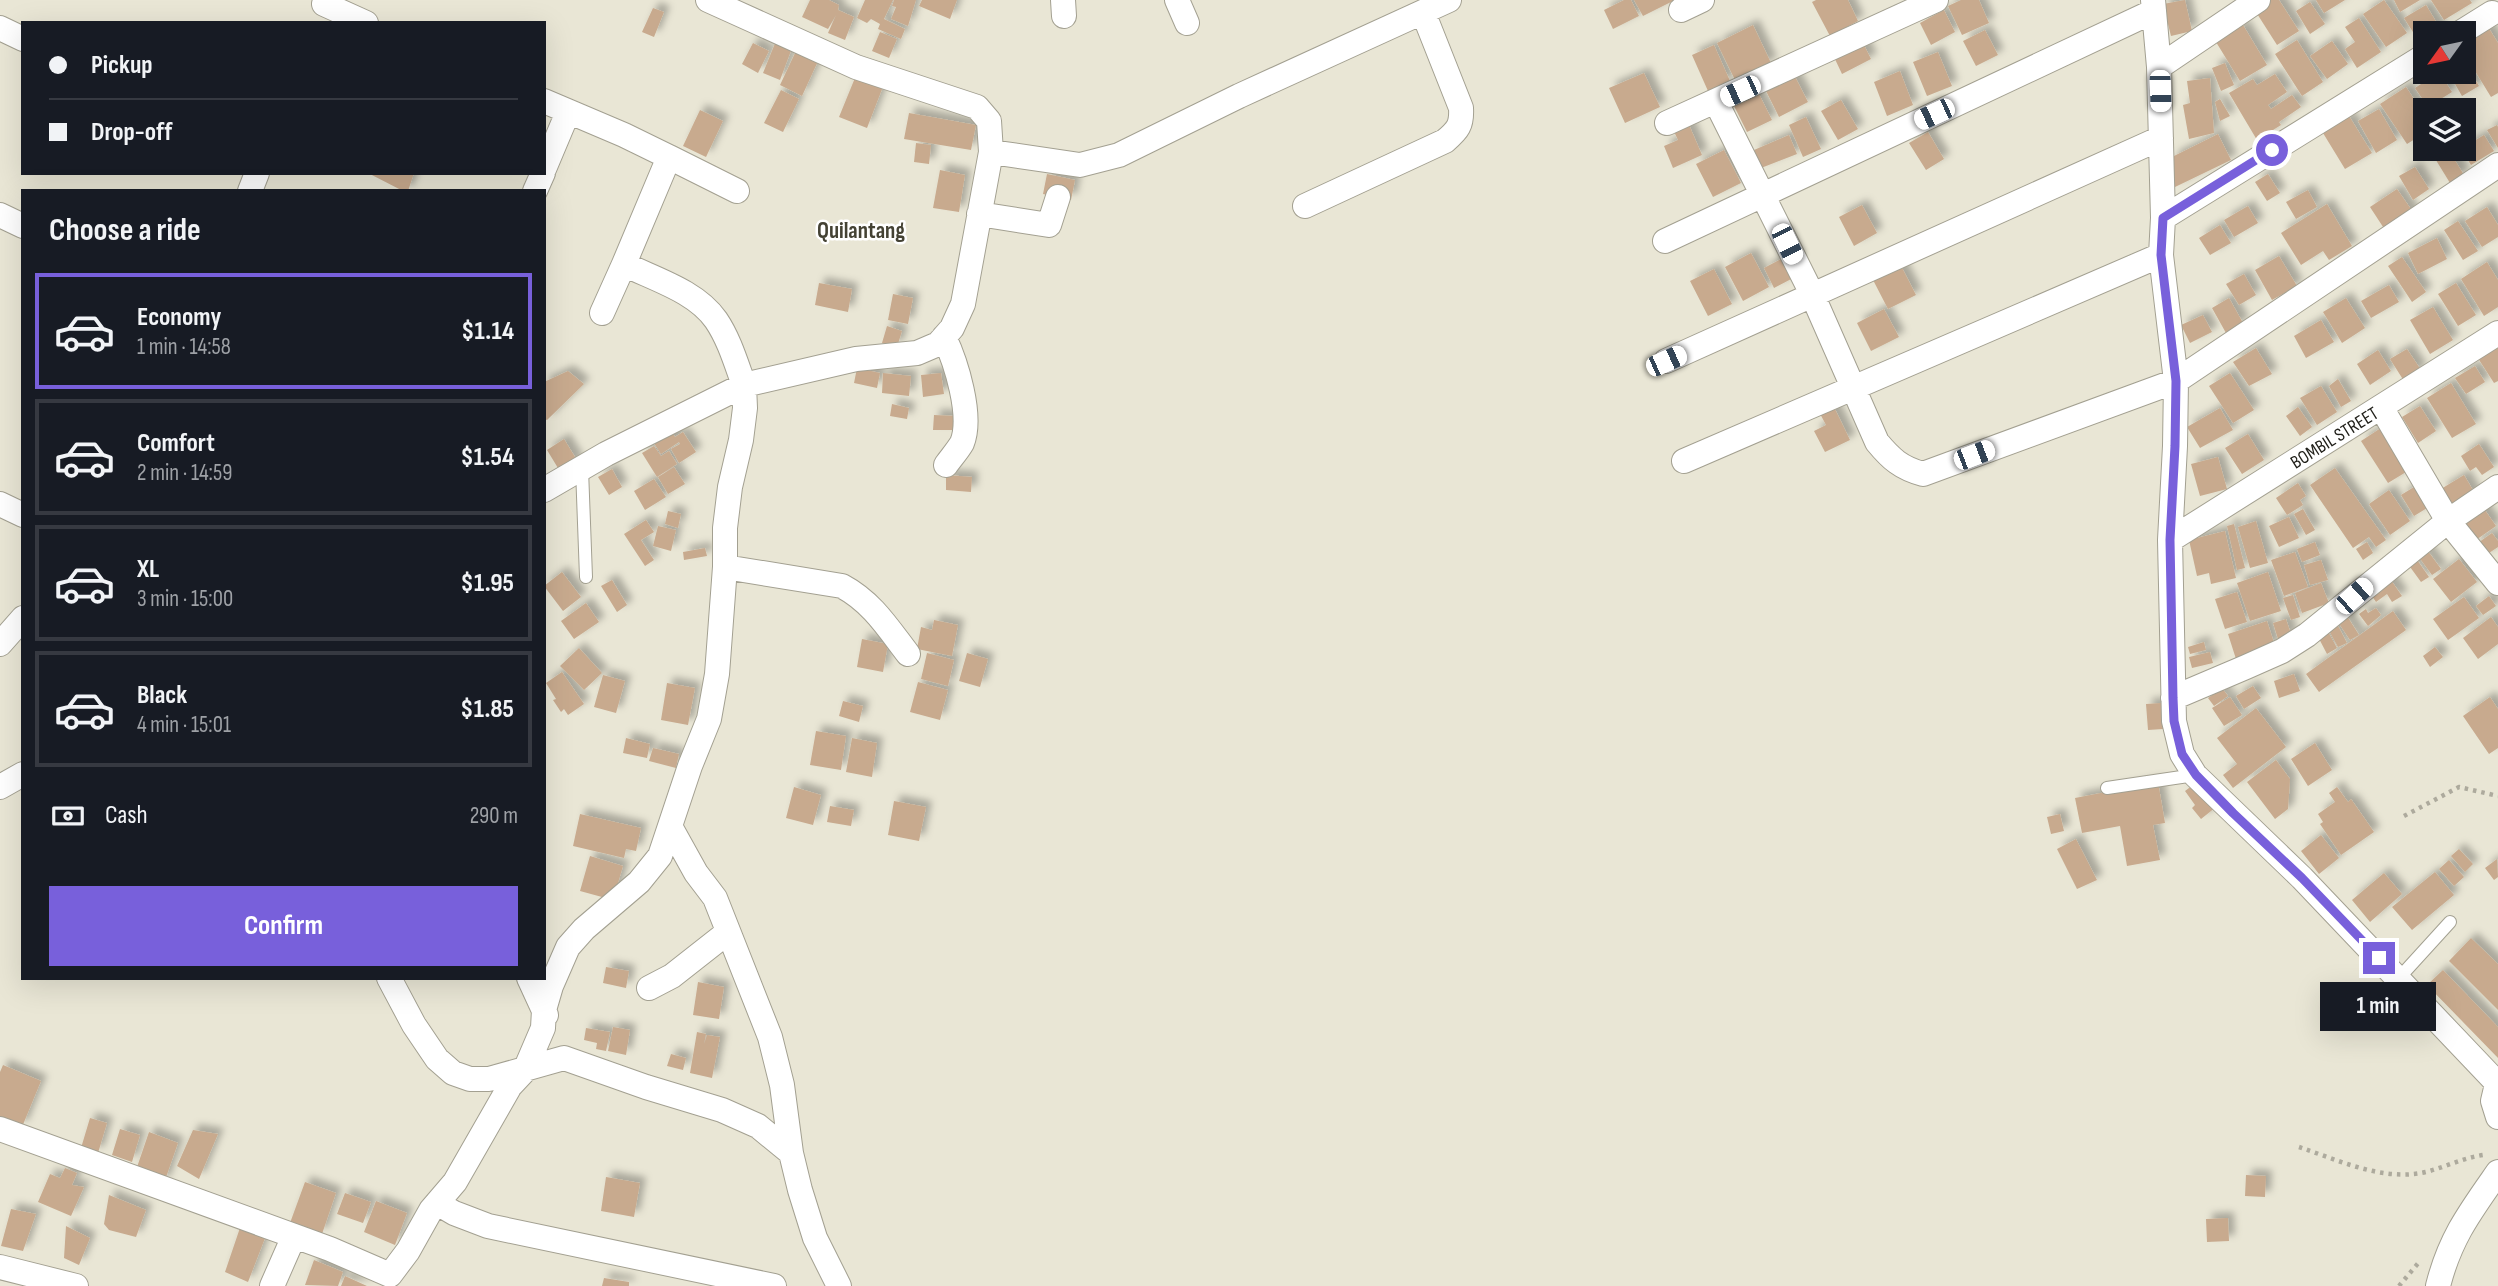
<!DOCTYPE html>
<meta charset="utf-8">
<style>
body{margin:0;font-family:"Sofia Sans Condensed",sans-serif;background:#20242c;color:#f1f3f6;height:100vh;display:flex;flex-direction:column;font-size:26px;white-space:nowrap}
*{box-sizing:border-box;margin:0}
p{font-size:23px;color:#9ea1a6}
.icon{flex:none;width:38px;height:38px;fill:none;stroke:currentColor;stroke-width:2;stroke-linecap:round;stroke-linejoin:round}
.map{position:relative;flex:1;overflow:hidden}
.side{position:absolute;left:21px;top:189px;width:525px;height:791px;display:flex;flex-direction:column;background:#171b24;border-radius:0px;box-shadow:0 7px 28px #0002}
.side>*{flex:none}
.guide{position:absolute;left:21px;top:21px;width:525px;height:154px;border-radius:0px;box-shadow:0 7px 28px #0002;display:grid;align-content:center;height:154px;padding:0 28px;background:#171b24}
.needle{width:46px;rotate:237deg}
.buttons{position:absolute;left:2413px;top:21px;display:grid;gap:14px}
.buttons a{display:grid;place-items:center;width:63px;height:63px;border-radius:0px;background:#171b24;box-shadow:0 7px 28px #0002;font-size:35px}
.end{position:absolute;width:32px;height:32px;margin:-16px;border:9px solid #7860db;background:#fff;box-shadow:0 0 0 4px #fff}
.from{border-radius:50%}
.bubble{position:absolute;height:49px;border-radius:0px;background:#171b24;box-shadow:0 7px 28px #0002;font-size:23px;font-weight:700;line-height:49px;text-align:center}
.car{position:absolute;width:21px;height:42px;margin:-21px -10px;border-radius:9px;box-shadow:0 0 5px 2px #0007;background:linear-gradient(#fff 24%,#345 0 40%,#fff 0 76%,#345 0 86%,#fff 0)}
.guide b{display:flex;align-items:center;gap:24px;height:66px;font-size:26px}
.guide b+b{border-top:2px solid #363941}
.guide i{width:18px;height:18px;background:#f1f3f6}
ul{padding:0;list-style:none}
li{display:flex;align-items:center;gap:21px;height:116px;margin:0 14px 10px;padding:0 14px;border:4px solid #363941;border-radius:0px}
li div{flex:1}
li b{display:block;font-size:26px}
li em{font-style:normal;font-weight:700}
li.selected{border-color:#7860db}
li>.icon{width:63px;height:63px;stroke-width:1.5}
h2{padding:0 28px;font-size:32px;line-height:84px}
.pay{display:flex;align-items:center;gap:18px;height:77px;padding:0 28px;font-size:26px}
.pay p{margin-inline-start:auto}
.primary-button{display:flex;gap:14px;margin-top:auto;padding:14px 28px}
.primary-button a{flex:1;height:80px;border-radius:0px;background:#7860db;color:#fff;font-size:28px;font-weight:700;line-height:80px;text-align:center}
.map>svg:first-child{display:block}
.building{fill:#c8aa8e;filter:url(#shadow)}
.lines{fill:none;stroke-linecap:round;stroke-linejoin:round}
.lane-casing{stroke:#a3a091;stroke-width:14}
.street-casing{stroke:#a3a091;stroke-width:26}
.path{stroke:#adaa9d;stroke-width:4.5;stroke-dasharray:3.5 5;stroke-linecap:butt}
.lane{stroke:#fff;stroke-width:12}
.street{stroke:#fff;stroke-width:24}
.route{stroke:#7860db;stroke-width:9}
.labels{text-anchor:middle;stroke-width:5;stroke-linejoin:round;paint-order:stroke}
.street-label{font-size:19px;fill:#21201a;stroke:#fff}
.quarter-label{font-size:23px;font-weight:bold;fill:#444234;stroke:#fff}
</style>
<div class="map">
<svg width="2498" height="1286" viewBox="0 0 2498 1286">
<defs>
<filter id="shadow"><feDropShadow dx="6" dy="-6" stdDeviation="3.5" flood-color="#0004"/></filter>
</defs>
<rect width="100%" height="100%" fill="#e9e6d5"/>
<path class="building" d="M810 0H829L839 5 838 10 854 17 845 40 828 33 836 15 828 29 802 17Z
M865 0H893L884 19 905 29 901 39 878 29 880 24 871 19 867 23 857 18Z
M894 0H916L908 26 891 19 896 7 892 6Z
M922 0H957L950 19 919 6Z
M1624 0H1631L1639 16 1613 29 1604 10Z
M1634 0H1675L1643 16Z
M1816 0H1848L1858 21 1830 36 1812 2Z
M1961 0H1979L1989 23 1962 35 1948 6Z
M2185 0 2192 31 2171 36 2163 4Z
M2268 0H2279L2299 31 2277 45 2254 9Z
M2316 0H2345L2324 13Z
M2384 0 2407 33 2386 47 2363 14Z
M2394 0H2420L2400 12Z
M2431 0H2470L2472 3 2444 20Z
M2310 2 2325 24 2310 34 2296 11Z
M2426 5 2441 30 2436 33H2426V40L2420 43 2404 18Z
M653 8 664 12 654 37 642 32Z
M1944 10 1955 32 1931 45 1920 23Z
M2359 18 2381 52 2357 68 2345 49 2355 42 2345 27Z
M1753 25 1771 63 1735 80 1717 43Z
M2243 25 2267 65 2240 81 2216 42Z
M2488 27 2498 43V93L2491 97 2464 53V42Z
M1985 30 1998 55 1976 66 1963 41Z
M880 32 897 39 889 58 872 51Z
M2297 40 2323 82 2302 96 2275 54Z
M776 41 792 48 780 80 763 73Z
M2332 41 2348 64 2327 79 2310 56Z
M753 43 769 51 758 73 742 64Z
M1863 43 1871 59 1842 74 1834 57Z
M1714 45 1730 81 1708 91 1692 55Z
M797 49 819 59 802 96 780 85Z
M1938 52 1952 86 1927 96 1913 62Z
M2464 61 2479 86 2462 96 2448 72H2464Z
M2225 63 2234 85 2221 91 2212 68Z
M1792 71 1808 102 1779 117 1763 85Z
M1900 71 1913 105 1887 116 1874 82Z
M2439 72 2452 92 2428 107 2415 88Z
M857 73 884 84 867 128 839 117Z
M1644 73 1660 107 1625 123 1609 88Z
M2275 74 2287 92 2268 105 2271 109 2292 95 2301 107 2279 122 2281 125 2257 140 2229 93 2253 79 2257 85Z
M2210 78 2214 133 2189 139 2183 105 2190 103 2187 81Z
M2406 87 2426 117V132L2407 144 2380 104Z
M781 90 799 99 783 132 764 123Z
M1759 94 1772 120 1747 132 1734 106Z
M2220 99 2230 116 2220 121 2215 102Z
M1841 100 1858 129 1838 140 1821 111Z
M2379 109 2397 140 2376 153 2358 121Z
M700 110 723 121 706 157 683 146Z
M909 113 976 125 971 150 904 139Z
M2349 116 2372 153 2345 169 2323 133Z
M1806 117 1821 149 1803 157 1789 125Z
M1686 118 1702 155 1673 168 1664 146 1678 140 1671 125Z
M2497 125 2498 127V148L2487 130Z
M1928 132 1944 159 1926 170 1909 143Z
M2218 134 2231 160 2175 187 2168 174 2174 156Z
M1789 135 1797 154 1761 168 1754 150Z
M2484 135 2494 151 2471 165 2461 149Z
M916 143 931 145 929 164 914 162Z
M2436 149H2448L2464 175 2450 183 2431 152Z
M1724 150 1741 183 1713 197 1696 164Z
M2415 167 2429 189 2413 200 2399 176Z
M940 170 965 175 959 212 933 208Z
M368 173H414L408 191H403Z
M1047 174 1075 180 1071 200 1043 194Z
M2268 174 2280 193 2267 201 2255 182Z
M2397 189 2415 215 2387 233 2370 207Z
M2308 190 2317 207 2296 219 2286 202Z
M2327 204 2352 246 2329 260 2323 251 2301 265 2281 233Z
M1862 205 1877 233 1854 246 1839 217Z
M2248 206 2258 223 2234 237 2224 220Z
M2487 207 2498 225V237L2482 247 2465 221Z
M2458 221 2478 251 2463 260 2444 230Z
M2220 225 2231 243 2210 255 2199 238Z
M2437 238 2447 259 2418 274 2408 253Z
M1751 253 1769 287 1743 301 1725 267Z
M2279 256 2297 286 2272 300 2255 270Z
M1785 257 1795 277 1774 288 1764 268Z
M2402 257 2426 292 2412 302 2388 266Z
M2487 262 2498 280V307L2484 316 2461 279Z
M1900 264 1916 295 1888 309 1872 278Z
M1714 269 1732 304 1708 316 1690 281Z
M2244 274 2256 295 2239 305 2226 284Z
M819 283 852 289 848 312 815 305Z
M2456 283 2476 315 2458 326 2438 294Z
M2389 285 2399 302 2371 318 2361 301Z
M893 294 913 298 908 324 888 320Z
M2229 298 2243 323 2226 333 2212 308Z
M2346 298 2365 328 2342 343 2323 312Z
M2433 307 2453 340 2430 354 2410 320Z
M1884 309 1899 337 1871 351 1857 323Z
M2203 315 2212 332 2190 343 2181 325Z
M2321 320 2334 342 2306 358 2294 336Z
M887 326 902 331 897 347 882 343Z
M2498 341V381L2494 383 2476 355Z
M2256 348 2272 374 2249 386 2233 362Z
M2407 349 2421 370 2404 381 2390 359Z
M2378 350 2391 371 2370 385 2357 364Z
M2475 366 2485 382 2466 394 2455 378Z
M857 368 880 373 877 388 854 383Z
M568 371 584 384 547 420 544 419V382Z
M883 373 911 376 909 396 882 393Z
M941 373 944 394 923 397 921 375Z
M2230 373 2254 410 2233 423 2209 386Z
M2338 379 2351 401 2341 407 2329 386Z
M2451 383 2476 424 2452 438 2427 398Z
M2321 386 2337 412 2317 425 2300 398Z
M1831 401 1850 440 1825 452 1814 431 1826 425 1817 408Z
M892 404 909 408 907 419 890 416Z
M2420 406 2436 431 2418 443 2402 417Z
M2298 407 2312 427 2300 436 2286 416Z
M2220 408 2233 430 2200 448 2187 427Z
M934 415 955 416V430H933Z
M2384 426 2411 469 2388 483 2361 441Z
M669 428 675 437 683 432 696 452 679 463 671 449 680 444 679 442 661 454 652 440Z
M2248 434 2264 460 2242 474 2225 448Z
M564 439 578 462 561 473 547 450Z
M2479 444 2494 467 2482 475 2476 467 2470 471 2461 456Z
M654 446 661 456 669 451 677 464 657 477 642 453Z
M2218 457 2227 489 2200 496 2191 464Z
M674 467 685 484 668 494 658 477Z
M2335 468 2386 540 2376 547 2369 537 2353 548 2310 485Z
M612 469 622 487 609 495 598 477Z
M946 475 972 477 971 492 946 490Z
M2464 475 2477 497 2455 510 2441 489Z
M654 479 666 497 645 510 634 491Z
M2298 483 2306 496 2300 500 2303 505 2287 515 2276 498Z
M2419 484 2432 505 2414 516 2401 495Z
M2389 490 2410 521 2390 535 2369 504Z
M2480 503 2496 526 2473 542 2461 525Z
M2303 509 2315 530 2306 535 2294 514Z
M668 511 681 514 678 528 665 524Z
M2289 517 2299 538 2279 547 2269 526Z
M646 520 654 532 641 540 654 560 645 566 624 534Z
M2256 521 2268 563 2250 568 2238 527Z
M2234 524 2245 568 2237 570 2227 526Z
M658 526 676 530 671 551 653 546Z
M2225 531 2236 578 2211 584 2209 573 2197 576 2189 540Z
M2492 533 2498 541V547L2483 557 2475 545Z
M2315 542 2320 555 2302 562 2297 549Z
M2367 542 2373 553 2363 560 2356 549Z
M2425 547 2441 569 2432 575 2416 553Z
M705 548 707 556 684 560 683 552Z
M2295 552 2308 587 2284 596 2271 560Z
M2413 554 2429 577 2421 582 2405 560Z
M2459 559 2477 582 2451 602 2433 579Z
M2321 560 2328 580 2310 585 2304 565Z
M562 572 581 597 563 611 544 586Z
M2268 572 2281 611 2250 621 2237 583Z
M2388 576 2402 596 2392 602 2387 594 2376 602 2368 590Z
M612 580 627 605 617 612 601 586Z
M2321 583 2329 603 2302 613 2295 593Z
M2237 592 2247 622 2225 629 2215 599Z
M2293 595 2300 617 2291 620 2283 598Z
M2489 596 2496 606 2483 615 2476 606Z
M2464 597 2479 618 2448 640 2433 619Z
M586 603 599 622 574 639 561 621Z
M2376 608 2381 615 2368 626 2359 614 2366 609 2368 613Z
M2393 611 2406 630 2319 692 2306 674Z
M2347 616 2359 635 2350 640 2338 622Z
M2491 617 2498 627V644L2478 659 2463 638Z
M2286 619 2292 637 2279 642 2273 623Z
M934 620 958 625 952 656 917 649 921 627 932 630Z
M2335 620 2347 643 2338 647 2326 625Z
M2267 621 2275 646 2236 659 2228 634Z
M2325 626 2337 648 2327 654 2315 631Z
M862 639 888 644 883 672 857 667Z
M2204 642 2206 650 2190 654 2188 647Z
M2435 647 2443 657 2430 667 2423 656Z
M579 648 602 673 584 690 560 666Z
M2210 652 2213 663 2192 668 2189 657Z
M927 653 954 660 948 686 921 679Z
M967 653 988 659 980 687 959 681Z
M562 672 584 704 568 715 564 709 561 712 553 700 556 699 546 683Z
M2294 674 2300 691 2279 698 2274 681Z
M603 675 625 681 616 713 594 707Z
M918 682 948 690 940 720 910 712Z
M667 683 695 688 688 725 661 720Z
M2253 686 2261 698 2244 709 2236 696Z
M2222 688 2228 696 2214 706 2208 698Z
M2230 697 2242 715 2224 726 2212 708Z
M2490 697 2498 709V748L2489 754 2463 716Z
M843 701 863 706 859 722 839 716Z
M2161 703 2163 729 2148 730 2146 704Z
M2256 708 2286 747 2233 788 2223 775 2237 764 2217 738Z
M816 731 846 736 841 770 810 765Z
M626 738 650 744 647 758 623 753Z
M852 738 877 743 872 777 846 772Z
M2315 743 2332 770 2308 786 2291 759Z
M653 748 679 754 676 768 649 761Z
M2276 760 2290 779 2288 809 2275 819 2247 782Z
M2158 782 2165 823 2153 825 2160 860 2127 866 2120 826 2082 833 2075 798Z
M2197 782 2216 807 2201 819 2192 808 2195 805 2185 791Z
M794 787 821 795 813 825 786 818Z
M2337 787 2348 802 2351 799 2374 832 2341 855 2320 824 2323 822 2318 814 2335 802 2329 793Z
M894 801 926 807 919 841 888 835Z
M830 806 854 810 851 826 827 822Z
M580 814 641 828 636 851 626 849 624 858 573 846Z
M2060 814 2064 831 2051 834 2047 817Z
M2321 835 2339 858 2319 874 2301 851Z
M2076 839 2097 880 2077 889 2057 849Z
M2459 849 2473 864 2465 872 2451 856Z
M590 856 623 866 613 900 580 891Z
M2497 859 2498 877 2494 880 2485 868Z
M2449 860 2464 877 2454 886 2439 869Z
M2435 872 2454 895 2412 930 2392 907Z
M2384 873 2402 894 2370 922 2352 900Z
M2471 938 2498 964V1010L2449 961Z
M606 967 629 971 626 988 603 983Z
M2443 970 2498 1027V1058L2427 985Z
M698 982 724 987 719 1019 693 1015Z
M613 1027 630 1030 626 1055 608 1051Z
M586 1028 610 1032 606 1051 596 1049 597 1043 584 1040Z
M697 1032 706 1034 704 1044 707 1035 720 1037 712 1078 690 1073Z
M671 1054 686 1058 683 1070 667 1066Z
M3 1065 41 1081 22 1127 0 1117V1072Z
M90 1118 107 1123 98 1153 81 1148Z
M120 1129 140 1135 132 1162 112 1155Z
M193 1130 218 1134 199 1179 177 1166Z
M149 1132 178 1143 164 1183 135 1173Z
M65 1168 77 1173 72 1185 84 1187 71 1216 38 1202 50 1174 60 1178Z
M2246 1175 2266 1176 2265 1197 2245 1196Z
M606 1177 640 1183 634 1217 601 1211Z
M305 1182 336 1193 322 1234 290 1223Z
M345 1193 371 1202 363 1223 337 1214Z
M109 1195 146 1210 136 1237 109 1230 104 1224Z
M376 1201 407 1213 395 1245 364 1232Z
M11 1209 36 1214 23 1251 1 1246Z
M2228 1218 2229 1241 2207 1242 2206 1219Z
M243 1219 267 1233 248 1282 225 1272Z
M66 1226 90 1238 79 1265 64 1258Z
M314 1260 343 1272 338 1286 305 1285Z
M345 1276 367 1286H341Z
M604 1278 629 1282V1286H602Z"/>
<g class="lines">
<g class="lane-casing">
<path id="lane" d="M582 469 586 577
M2107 788 2195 775
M2399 978 2450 922"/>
</g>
<g class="street-casing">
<path id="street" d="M1063 0 1064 16
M1177 0 1187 23
M2153 0 2159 67 2163 218 2161 255 2176 381 2175 446 2170 540 2174 721 2182 754 2195 775 2302 878 2498 1084
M324 4 366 23
M1681 10 1702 0
M0 28 23 39
M2460 33 2492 13
M2159 67 2258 0
M544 101 624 135 669 157 624 264C654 279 696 291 716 320 729 339 736 363 744 385L606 454 544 490
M1716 102 1812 294 1877 442C1891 459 1901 468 1923 474L2176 381 2498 165
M1667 123 1936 0
M991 152 1080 165 1119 155 1239 96 1449 0
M669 157 737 191
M544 169 568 112
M250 191 257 173
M535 191 543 173
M1305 206 1445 141C1458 130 1462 125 1461 108L1423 12
M979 214 1049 225 1058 197
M0 215 23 226
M2163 218 2426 55
M1665 241 2154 11
M602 313 624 264
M944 337C956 362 973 416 962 443 958 450 951 458 946 465
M1666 361 2161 138
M1684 461 2161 255
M2498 487 2448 521 2498 583
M0 504 23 515
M2170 540 2498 333
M725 567 842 586C872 602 888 628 908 654
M0 644 23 618
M2173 698 2246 667 2282 651 2307 635 2448 521 2381 407
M0 787 23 774
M671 828 696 873 715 898 770 1037 782 1085 791 1153 800 1190 815 1238 839 1286
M389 978 414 1025 437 1059 453 1073 470 1079H489L564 1058 646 1087 722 1110 758 1126 791 1153
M529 978 546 1015
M649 988 672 976 728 932
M2497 1084 2493 1101 2498 1117
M0 1129 330 1249 390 1275 408 1251 431 1210 455 1182 510 1086 525 1070 543 1028 544 1010 551 986 568 947 584 929 639 882 660 856 690 766 709 719 717 674 725 567V528L730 487 741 440 745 408 744 385 856 359 917 353 938 344 952 328 963 304 991 152 989 121 977 107 856 67 708 0
M437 1203 454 1213 488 1226 774 1286
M0 1267 76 1286
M272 1286 294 1236
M2438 1286C2450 1238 2470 1212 2498 1172"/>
</g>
<path class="path" d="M2404 816 2459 787 2498 796
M2299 1147C2338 1160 2383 1182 2426 1172 2445 1167 2463 1158 2483 1155
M2399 1286 2420 1261"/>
<use href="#lane" class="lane"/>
<use href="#street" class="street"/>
</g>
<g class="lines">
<path class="route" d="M2272 150 2163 218 2161 255 2176 381 2175 446 2170 540 2173 698 2174 721 2182 754 2196 775 2233 813 2302 878 2379 958"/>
</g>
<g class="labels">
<g class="street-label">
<text transform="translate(2334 437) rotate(-32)" y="7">BOMBIL STREET</text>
</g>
<g class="quarter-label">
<text x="861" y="238">Quilantang</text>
</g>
</g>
</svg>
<div class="buttons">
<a><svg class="needle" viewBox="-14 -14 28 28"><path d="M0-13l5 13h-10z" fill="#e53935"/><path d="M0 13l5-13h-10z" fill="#9ea1a6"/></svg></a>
<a><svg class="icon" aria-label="layers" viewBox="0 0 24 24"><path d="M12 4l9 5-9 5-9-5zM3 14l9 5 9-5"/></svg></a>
</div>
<i class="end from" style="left:2272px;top:150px"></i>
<i class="end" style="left:2379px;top:958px"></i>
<div class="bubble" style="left:2320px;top:982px;width:116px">1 min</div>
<i class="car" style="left:1740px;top:91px;rotate:245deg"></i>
<i class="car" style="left:2160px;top:91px;rotate:178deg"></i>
<i class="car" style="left:1934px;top:114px;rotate:245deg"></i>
<i class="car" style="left:1787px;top:244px;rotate:154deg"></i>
<i class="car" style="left:1666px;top:361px;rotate:66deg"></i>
<i class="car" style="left:1974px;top:455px;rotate:69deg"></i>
<i class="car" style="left:2354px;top:596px;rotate:48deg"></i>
<div class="guide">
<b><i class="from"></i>Pickup</b>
<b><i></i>Drop-off</b>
</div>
<section class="side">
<h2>Choose a ride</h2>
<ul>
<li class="selected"><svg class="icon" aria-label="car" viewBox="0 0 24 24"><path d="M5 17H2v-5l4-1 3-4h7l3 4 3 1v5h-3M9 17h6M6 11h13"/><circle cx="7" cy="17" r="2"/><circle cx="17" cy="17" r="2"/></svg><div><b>Economy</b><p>1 min · 14:58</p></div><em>$1.14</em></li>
<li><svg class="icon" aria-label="car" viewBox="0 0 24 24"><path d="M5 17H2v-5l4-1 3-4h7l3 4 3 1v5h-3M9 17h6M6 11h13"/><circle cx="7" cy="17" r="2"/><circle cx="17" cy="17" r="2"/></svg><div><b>Comfort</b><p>2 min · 14:59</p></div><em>$1.54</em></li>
<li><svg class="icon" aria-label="car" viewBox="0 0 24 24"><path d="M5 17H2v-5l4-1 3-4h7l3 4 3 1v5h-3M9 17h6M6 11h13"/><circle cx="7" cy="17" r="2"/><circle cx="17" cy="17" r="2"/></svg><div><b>XL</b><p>3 min · 15:00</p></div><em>$1.95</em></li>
<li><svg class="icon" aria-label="car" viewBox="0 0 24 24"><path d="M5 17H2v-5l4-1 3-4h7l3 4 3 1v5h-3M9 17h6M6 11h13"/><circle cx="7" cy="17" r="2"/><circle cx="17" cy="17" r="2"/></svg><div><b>Black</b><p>4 min · 15:01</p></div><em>$1.85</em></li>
</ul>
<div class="pay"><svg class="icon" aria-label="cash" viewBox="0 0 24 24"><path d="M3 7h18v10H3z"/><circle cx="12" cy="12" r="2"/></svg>Cash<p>290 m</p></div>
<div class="primary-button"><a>Confirm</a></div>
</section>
</div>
